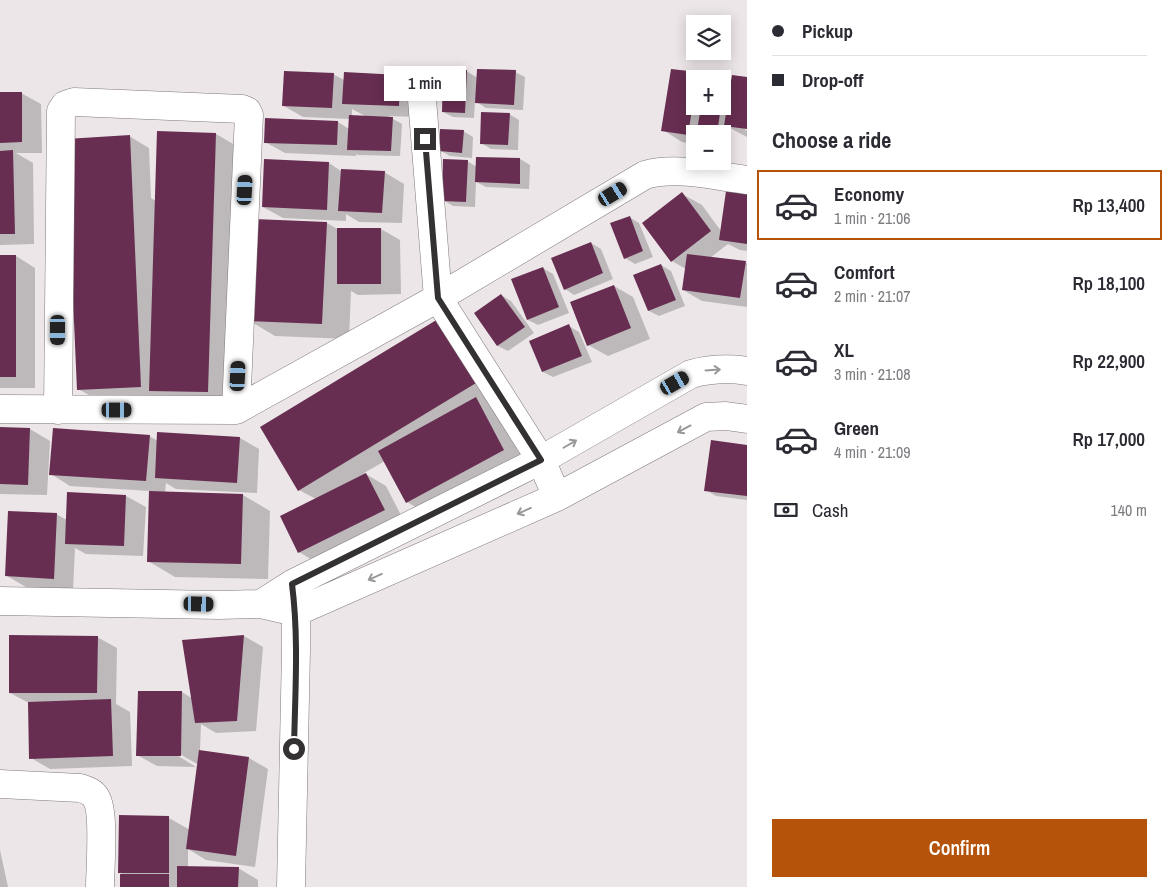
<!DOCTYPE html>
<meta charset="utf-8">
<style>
body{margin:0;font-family:"Archivo Narrow",sans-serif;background:#f2f2f3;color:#2b2b33;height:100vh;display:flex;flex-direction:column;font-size:19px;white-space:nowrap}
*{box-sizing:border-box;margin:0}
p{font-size:16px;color:#7c7c81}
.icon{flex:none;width:28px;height:28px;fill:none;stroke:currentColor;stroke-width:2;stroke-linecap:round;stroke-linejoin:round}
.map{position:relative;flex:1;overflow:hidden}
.side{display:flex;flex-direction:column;background:#fff;width:425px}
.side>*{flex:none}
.top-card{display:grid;align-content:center;height:110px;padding:0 25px;background:#fff}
.controls{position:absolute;left:686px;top:15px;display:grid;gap:10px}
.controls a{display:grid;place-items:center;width:45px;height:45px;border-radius:0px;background:#fff;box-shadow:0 2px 12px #0003;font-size:25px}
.end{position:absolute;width:22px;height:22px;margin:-11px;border:6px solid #333132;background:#fff;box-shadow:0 0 0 2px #fff}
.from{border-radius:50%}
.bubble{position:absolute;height:35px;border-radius:0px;background:#fff;box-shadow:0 2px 12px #0003;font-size:16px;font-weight:600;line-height:35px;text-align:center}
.car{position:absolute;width:15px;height:30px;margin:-15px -8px;border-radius:6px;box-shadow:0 0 4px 1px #0007;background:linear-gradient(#222 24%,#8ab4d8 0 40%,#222 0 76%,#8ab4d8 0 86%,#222 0)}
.top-card b{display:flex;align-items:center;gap:18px;height:48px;font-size:19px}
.top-card b+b{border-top:1px solid #e1e1e2}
.top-card i{width:12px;height:12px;background:#2b2b33}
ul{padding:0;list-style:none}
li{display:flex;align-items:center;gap:15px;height:70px;margin:0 10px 8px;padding:0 15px;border:2px solid transparent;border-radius:0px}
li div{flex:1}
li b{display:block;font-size:19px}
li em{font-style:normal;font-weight:600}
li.active{border-color:#b45309}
li>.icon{width:45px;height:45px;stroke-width:1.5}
h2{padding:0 25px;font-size:22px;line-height:60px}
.pay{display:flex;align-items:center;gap:12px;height:55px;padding:0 25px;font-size:19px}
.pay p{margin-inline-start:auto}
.cta{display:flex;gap:10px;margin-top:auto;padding:10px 25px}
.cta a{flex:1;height:58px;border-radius:0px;background:#b45309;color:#fff;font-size:20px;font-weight:600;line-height:58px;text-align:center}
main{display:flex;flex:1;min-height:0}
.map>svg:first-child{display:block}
.shadow{fill:#0003;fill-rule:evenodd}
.building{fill:#672e51}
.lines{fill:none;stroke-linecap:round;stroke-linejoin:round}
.minor-casing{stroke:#7f797c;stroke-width:29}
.minor{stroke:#fff;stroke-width:28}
.oneway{stroke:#999898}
.route{stroke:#333132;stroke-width:6}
</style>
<main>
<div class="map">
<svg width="747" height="887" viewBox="0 0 747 887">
<rect width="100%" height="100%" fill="#ede6e9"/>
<path class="shadow" d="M466 71 478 78 515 72 525 77 523 110 486 108 475 101 474 118 453 117 443 112Z
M697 73 706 79 726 75 733 79 747 78V127H745V130H747V137L728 127 726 139 722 138V134H695V144L682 142 663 130ZM695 79H722V106H695Z
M333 74 344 80 400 76 419 87 418 117 388 116 402 124 400 156 358 155 356 154V156L285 153 265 142 338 122 349 129 350 119 303 117 284 106ZM352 109 367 117H352Z
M21 93 41 104 42 153H16L33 163 34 244 0 245V94Z
M509 114 519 120 518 150 491 149 481 143Z
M463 131 473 137 472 158 450 156 441 151Z
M216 134 235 145 227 403 170 402 160 396V398L98 400 78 389 129 136 149 148 151 198 156 201Z
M477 158 520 159 530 165 529 189 486 187 476 182 475 207 453 206 443 200 467 161 477 167Z
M329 163 341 171 384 172 404 184 402 223 359 222 346 214V221L283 218 263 207Z
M682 194 702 205 721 231 747 195V251L740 250 728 244 710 258 747 263V307L702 301 683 290 686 269 672 261Z
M629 217 639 223 653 257 635 264 625 258Z
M327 223 339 230 381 229 400 240 401 294 358 295 351 291 349 339 275 336 248 320Z
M591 243 601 249 613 279 574 295 565 289Z
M0 256H16L35 268V388H0Z
M661 265 671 271 685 306 659 316 649 311Z
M543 268 553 274 569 313 538 325 528 320Z
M614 286 633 297 650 339 608 356 588 345Z
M501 295 511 301 534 333 508 351 498 346 476 314Z
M443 318 507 396 490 406 503 414 531 465 434 518 407 502 385 461 364 473 386 486 404 521 319 564 299 552 282 517 316 499 299 490Z
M569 326 579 332 592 362 553 377 543 372 531 341Z
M0 428 30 429 50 441 47 495 0 494Z
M149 436 158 441 240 438 259 449 257 493 176 489 166 483 165 493 243 495 270 511 268 579 175 577 148 561 150 491 70 486 51 474Z
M747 446V500L716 496 706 490Z
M68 493 126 496 146 507 143 556 86 554 75 548 73 590 26 587 7 576 56 514 67 520Z
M244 636 263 647 256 731 216 733 201 724 200 751 249 758 268 769 255 867 206 860 188 849V868H238L258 880V887H121L125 876 119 872 169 818 190 830 199 765 176 752 175 754 196 767 157 766 137 755 182 692 193 699Z
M97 637 117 648 116 704 130 712 132 766 50 769 31 758 29 703 10 693Z
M0 850 8 887H0Z"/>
<path class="building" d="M443 69 467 70 465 113 442 112Z
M477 69 516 70 514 105 475 103Z
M671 69 698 72 697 79H695V90L688 135 661 131Z
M284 71 334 73 332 108 282 106Z
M706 71 726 74 724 89 722 79H705Z
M344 72 400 75 399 106 342 104Z
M732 75 747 77V129L724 126Z
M0 92H22V142L0 143Z
M701 106H721L717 134 697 131Z
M481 112 510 113 508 145 480 144Z
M349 115 393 117 391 151 347 150Z
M265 118 338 121 337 145 264 143Z
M440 129 464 130 462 153 439 151Z
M157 131 216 133 208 392 149 391Z
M130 135 141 387 77 390 66 139Z
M13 150 15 234H0V151Z
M476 157 520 158V184L475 182Z
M264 159 329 162 327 210 262 207Z
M443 159 468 160 466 202 442 201Z
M341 169 385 171 382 213 338 211Z
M726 191 747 194V244L719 240Z
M682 192 711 231 671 262 642 223Z
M630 216 643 251 624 259 610 223Z
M251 219 327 222 322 324 246 321Z
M337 228H381V284H337Z
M591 242 603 273 564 290 551 258Z
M687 254 746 261 740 298 682 290Z
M0 255H16V377H0Z
M661 264 676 300 648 311 633 275Z
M543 267 559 307 527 320 511 279Z
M614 285 631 328 587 346 570 302Z
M501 294 525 327 497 346 474 313Z
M443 316 481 380 298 491 260 427Z
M569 324 582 356 542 372 529 341Z
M476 397 504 450 406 503 378 451Z
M0 427 30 428 28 485 0 484Z
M53 428 150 435 146 481 49 475Z
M157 432 240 437 237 483 155 478Z
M711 440 747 445V496L704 491Z
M366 473 385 510 298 553 280 516Z
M149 491 243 494 241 564 147 562Z
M67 492 126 495 124 546 65 544Z
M8 511 57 513 54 579 5 576Z
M9 635 98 636 97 693H9Z
M244 635 237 721 195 723 182 640Z
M138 691H182L181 756H136Z
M111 699 113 756 29 759 28 702Z
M199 750 249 757 236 856 186 849Z
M119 815 169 816V873H118Z
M177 866 239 867 238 887H177Z
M120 874H169V887H120Z"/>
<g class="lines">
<g class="minor-casing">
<path id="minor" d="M422 99 438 298 541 460 557 497
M0 409 236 410 438 298 645 175C677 166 714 176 747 180
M58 410 61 111 65 105 74 102 242 109 247 111 249 115 236 410
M0 601 219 605 261 604 296 612 557 497 706 417 726 416 747 419
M261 604 292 584 541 460 691 374C710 369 728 368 747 371
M0 784 80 788C86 790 93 792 96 798 105 812 100 868 100 887
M291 887 296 650V612L293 593"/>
</g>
<use href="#minor" class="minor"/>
</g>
<defs><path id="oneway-shaft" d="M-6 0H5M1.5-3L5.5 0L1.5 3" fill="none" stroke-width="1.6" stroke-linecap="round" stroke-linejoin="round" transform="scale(1.25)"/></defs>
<g class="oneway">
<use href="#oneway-shaft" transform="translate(713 370) rotate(-4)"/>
<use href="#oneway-shaft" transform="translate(684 429) rotate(152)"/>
<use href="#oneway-shaft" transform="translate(570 444) rotate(-30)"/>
<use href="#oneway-shaft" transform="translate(524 511) rotate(156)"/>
<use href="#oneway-shaft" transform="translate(375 577) rotate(156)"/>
</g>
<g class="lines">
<path class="route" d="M294 749C295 694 299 639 292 584L541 460 438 298 425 139"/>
</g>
</svg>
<div class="controls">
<a><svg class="icon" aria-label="layers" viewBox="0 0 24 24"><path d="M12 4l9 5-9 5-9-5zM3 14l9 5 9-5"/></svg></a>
<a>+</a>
<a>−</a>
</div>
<i class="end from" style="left:294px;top:749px"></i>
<i class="end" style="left:425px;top:139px"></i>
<div class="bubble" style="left:384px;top:66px;width:82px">1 min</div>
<i class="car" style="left:245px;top:190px;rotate:3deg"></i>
<i class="car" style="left:613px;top:194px;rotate:59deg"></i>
<i class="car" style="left:58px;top:330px;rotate:180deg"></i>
<i class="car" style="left:238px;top:376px;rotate:3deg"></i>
<i class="car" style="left:675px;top:383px;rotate:60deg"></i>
<i class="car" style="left:117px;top:410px;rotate:90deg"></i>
<i class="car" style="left:199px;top:604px;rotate:91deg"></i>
</div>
<section class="side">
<div class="top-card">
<b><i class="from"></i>Pickup</b>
<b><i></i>Drop-off</b>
</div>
<h2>Choose a ride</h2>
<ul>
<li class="active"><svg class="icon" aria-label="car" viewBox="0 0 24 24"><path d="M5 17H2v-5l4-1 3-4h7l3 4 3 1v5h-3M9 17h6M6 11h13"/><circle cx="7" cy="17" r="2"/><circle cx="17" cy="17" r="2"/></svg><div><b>Economy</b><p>1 min · 21:06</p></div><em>Rp 13,400</em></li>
<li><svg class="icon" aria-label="car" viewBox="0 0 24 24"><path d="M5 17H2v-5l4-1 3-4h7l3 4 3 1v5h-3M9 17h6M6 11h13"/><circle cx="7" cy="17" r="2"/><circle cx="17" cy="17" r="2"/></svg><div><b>Comfort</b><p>2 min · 21:07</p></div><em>Rp 18,100</em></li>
<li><svg class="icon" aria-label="car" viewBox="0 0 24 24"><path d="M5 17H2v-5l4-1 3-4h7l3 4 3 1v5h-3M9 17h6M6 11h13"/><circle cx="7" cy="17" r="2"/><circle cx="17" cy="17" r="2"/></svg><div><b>XL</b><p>3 min · 21:08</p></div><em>Rp 22,900</em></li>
<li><svg class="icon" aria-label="car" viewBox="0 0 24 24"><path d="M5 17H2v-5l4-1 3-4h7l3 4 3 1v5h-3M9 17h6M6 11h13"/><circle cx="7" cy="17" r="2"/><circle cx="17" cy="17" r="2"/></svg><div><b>Green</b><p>4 min · 21:09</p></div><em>Rp 17,000</em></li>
</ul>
<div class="pay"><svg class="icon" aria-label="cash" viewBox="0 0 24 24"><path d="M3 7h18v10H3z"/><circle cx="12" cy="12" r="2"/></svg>Cash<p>140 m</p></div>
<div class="cta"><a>Confirm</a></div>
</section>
</main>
